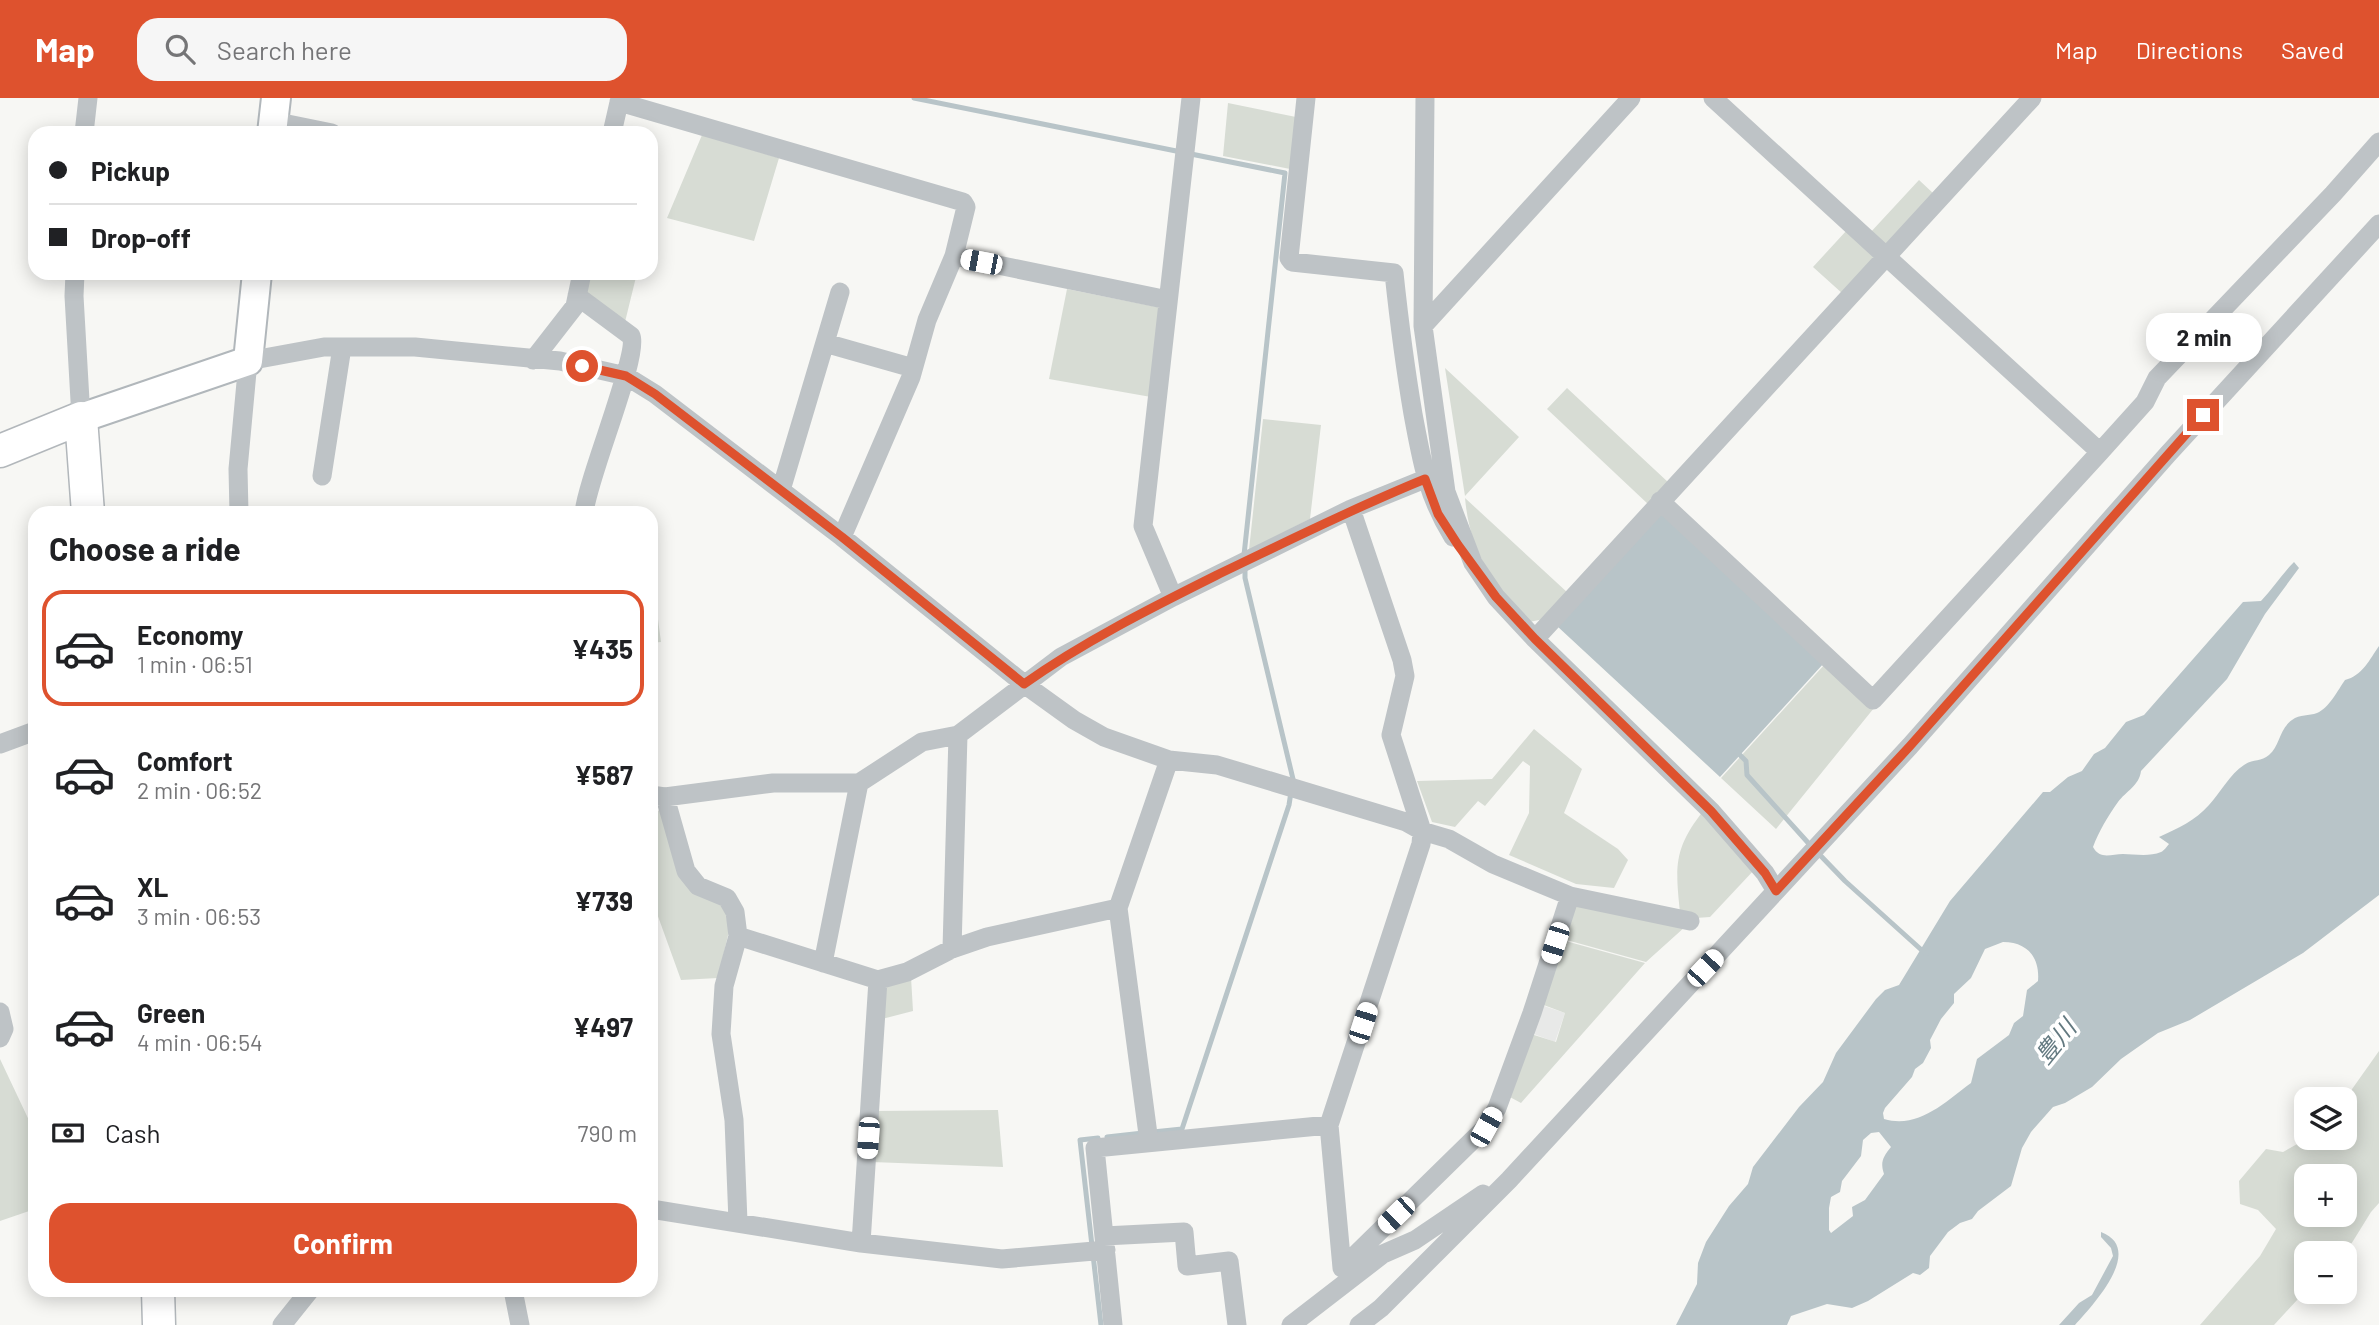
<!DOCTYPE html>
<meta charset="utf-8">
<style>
body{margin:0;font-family:Barlow,"Noto Sans JP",sans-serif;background:#f6f6f6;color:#202124;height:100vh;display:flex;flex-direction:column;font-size:26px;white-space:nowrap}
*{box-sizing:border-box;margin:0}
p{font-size:23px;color:#757577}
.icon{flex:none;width:38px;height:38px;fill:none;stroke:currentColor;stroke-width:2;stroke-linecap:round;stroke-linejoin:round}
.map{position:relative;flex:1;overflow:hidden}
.sheet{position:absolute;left:28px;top:408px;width:630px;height:791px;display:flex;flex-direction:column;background:#fff;border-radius:21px;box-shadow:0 4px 18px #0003}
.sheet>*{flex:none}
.hud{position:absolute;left:28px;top:28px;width:630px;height:154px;border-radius:21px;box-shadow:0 4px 18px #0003;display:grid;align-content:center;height:154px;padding:0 21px;background:#fff}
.controls{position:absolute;left:2294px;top:989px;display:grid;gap:14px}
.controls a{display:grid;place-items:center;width:63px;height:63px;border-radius:14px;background:#fff;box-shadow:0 4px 18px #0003;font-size:35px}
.end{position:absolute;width:32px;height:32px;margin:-16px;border:9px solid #de522e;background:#fff;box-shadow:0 0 0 4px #fff}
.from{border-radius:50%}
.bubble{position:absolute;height:49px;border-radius:21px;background:#fff;box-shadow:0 4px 18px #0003;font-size:23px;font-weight:700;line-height:49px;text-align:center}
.car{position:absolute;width:21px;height:42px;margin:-21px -10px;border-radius:9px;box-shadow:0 0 5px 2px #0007;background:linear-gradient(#fff 24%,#345 0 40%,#fff 0 76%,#345 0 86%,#fff 0)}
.hud b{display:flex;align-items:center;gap:24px;height:66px;font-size:26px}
.hud b+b{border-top:2px solid #e0e0e0}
.hud i{width:18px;height:18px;background:#202124}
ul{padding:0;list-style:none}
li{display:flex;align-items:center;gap:21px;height:116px;margin:0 14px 10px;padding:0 7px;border:4px solid transparent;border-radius:21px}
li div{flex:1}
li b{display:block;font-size:26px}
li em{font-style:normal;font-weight:700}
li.on{border-color:#de522e}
li>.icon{width:63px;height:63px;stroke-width:1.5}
h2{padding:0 21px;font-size:32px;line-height:84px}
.pay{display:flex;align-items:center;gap:18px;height:77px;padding:0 21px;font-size:26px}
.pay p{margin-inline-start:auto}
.cta{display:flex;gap:14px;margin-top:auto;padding:14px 21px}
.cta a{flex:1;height:80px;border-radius:21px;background:#de522e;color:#fff;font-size:28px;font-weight:700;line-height:80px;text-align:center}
header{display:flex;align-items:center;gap:42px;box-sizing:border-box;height:98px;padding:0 35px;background:#de522e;color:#fff}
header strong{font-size:33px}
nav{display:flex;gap:38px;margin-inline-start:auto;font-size:24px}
.search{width:490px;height:63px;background:#f6f6f6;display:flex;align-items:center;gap:18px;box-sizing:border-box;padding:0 24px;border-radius:21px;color:#757577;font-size:26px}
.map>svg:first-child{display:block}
.built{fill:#e8e9e8}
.green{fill:#d7dcd4;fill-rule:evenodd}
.water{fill:#b8c4c8;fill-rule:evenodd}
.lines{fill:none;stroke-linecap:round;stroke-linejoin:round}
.stream{stroke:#b8c4c8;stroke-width:5}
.secondary-casing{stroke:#b1b7bb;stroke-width:32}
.primary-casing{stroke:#b2b7bb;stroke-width:35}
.street{stroke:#bec3c6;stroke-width:19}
.secondary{stroke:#fff;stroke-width:28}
.primary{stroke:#fff;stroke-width:32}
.route{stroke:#de522e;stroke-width:9}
.labels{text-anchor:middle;stroke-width:7;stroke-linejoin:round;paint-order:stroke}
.water-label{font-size:24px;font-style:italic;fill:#637980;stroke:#fff}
</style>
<header>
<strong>Map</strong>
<div class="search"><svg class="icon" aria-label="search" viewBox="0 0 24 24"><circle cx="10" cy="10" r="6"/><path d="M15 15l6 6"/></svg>Search here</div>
<nav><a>Map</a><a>Directions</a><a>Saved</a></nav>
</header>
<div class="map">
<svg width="2379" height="1227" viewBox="0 0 2379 1227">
<rect width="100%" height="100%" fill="#f7f7f4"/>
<path class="built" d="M1541 907 1565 915 1555 944 1531 935Z"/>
<path class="green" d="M1228 5 1296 19 1290 71 1223 58Z
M702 37 779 60 754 143 667 120Z
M1919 82 1934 96 1885 150 1869 136Z
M1847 132 1877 159 1843 196 1813 169Z
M590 175H637L624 228 584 199Z
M1067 191 1162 210 1151 299 1049 281Z
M1445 270 1519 339 1465 398Z
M1567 290 1669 385 1649 407 1547 311Z
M1263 321 1321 327 1310 421 1249 452Z
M1465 400 1568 495 1544 521 1529 524C1493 486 1470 455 1465 400Z
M658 521 661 544 651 545V522Z
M1825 566 1874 610 1776 731 1721 680Z
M1534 631 1582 671 1564 715 1618 751 1628 762 1614 790 1576 786 1509 757 1529 715 1530 668 1523 663 1485 708 1478 703 1455 729 1432 724 1417 683 1492 681Z
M663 710 679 766 725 811 729 833 718 880 681 882 651 799V717Z
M1704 712 1755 771 1710 819 1696 820 1680 814C1675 767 1674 750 1704 712Z
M1574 804 1686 828 1646 864 1563 841Z
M1562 842 1645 865 1521 1005 1508 998 1531 936 1556 944 1565 915 1541 906Z
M911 879 913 913 882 921 883 886Z
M2379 953V1105L2371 1114 2345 1156 2306 1155V1194H2310L2298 1201 2274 1227H2200L2260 1158 2276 1131 2258 1112 2240 1106 2239 1083 2266 1051 2283 1054 2308 1040H2345V1001ZM2306 1078H2345V1116H2306Z
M0 961 35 1035V1111L0 1123Z
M998 1012 1003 1069 872 1064 874 1013Z"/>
<path class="water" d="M1662 415 1824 565 1720 679 1557 528Z
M2294 464 2299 470 2265 516 2227 581 2141 673C2139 688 2126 693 2118 704 2108 718 2099 733 2093 749 2100 762 2111 756 2123 756 2134 756 2149 759 2161 754 2164 753 2167 748 2169 746L2159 739C2178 730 2195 723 2209 707 2220 695 2230 676 2244 667 2252 661 2261 664 2269 657 2280 648 2279 631 2292 622 2300 616 2309 618 2317 615 2329 610 2338 592 2345 582 2362 578 2370 561 2379 548V797L2303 855 2190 922 2158 935 2121 961 2092 989 2065 1005 2053 1009 2031 1034 2022 1050 2011 1088 1978 1113 1972 1121 1960 1125 1948 1134 1930 1158 1929 1170 1920 1177 1913 1175 1868 1203 1852 1210 1827 1206 1791 1218 1787 1227H1676L1697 1186 1698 1165 1706 1144 1729 1108 1748 1086 1753 1069 1799 1009 1823 984 1836 955 1876 901 1885 892 1899 887 1950 803 2043 694H2050L2068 679 2082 673 2094 656 2105 650 2126 624 2144 617 2243 504 2261 503C2273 490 2282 476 2294 464ZM2003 844C2027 844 2040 859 2038 883L2027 892 2023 918 2014 925 2009 937 1977 961 1971 985C1945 1004 1919 1031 1884 1021L1883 1015 1885 1010 1912 979 1915 971 1923 965 1931 950 1930 942 1941 921 1954 905V896L1971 880 1985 851ZM1879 1034 1891 1049C1883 1059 1880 1064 1884 1076L1865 1102 1852 1109 1853 1118 1831 1135 1829 1132V1110L1831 1099 1840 1094 1842 1083 1861 1058 1863 1042 1871 1035Z
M2101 1134C2146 1151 2092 1208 2075 1227H2059L2079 1205 2092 1197 2113 1158 2111 1150 2101 1139Z"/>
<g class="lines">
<path class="stream" d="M914 0 1285 75 1244 457
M1737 654 1746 663 1747 677 1811 748
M1818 755 1845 783 1926 856
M1153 1034 1182 1031 1289 707 1293 681 1245 480V467
M1107 1039 1143 1035
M1098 1040 1080 1042 1101 1227"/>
<g class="secondary-casing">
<path id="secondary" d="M272 35 276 0
M81 320 248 263 257 175"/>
</g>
<g class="primary-casing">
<path id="primary" d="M0 353 81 320 88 415
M158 1192 159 1227"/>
</g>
<path class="street" d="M1306 0 1289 160 1292 164 1394 175C1399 222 1405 269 1413 316 1422 364 1427 397 1453 439
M1425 0 1423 228 1446 394 1473 465 1496 499 1535 541 1711 713 1765 775 1776 793
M1713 0 2100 354
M619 4 963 104 966 109 954 158 927 222 911 279 842 439
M273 23 332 35
M84 35 88 0
M612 35 620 0
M954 158 1168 202
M75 175 74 198 81 320
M577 198 631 238C640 256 587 381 584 415
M1423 228 1631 0
M825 245 913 270
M533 262 575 208 582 175
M322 378 342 249
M781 392 840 194
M1660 403 1873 602 2100 354 2145 304 2157 280 2333 96 2379 44
M239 415 238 371 248 263 324 249H415L560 263 626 278 655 296 842 439 1024 586 1074 622 1104 639 1169 662 1217 667 1406 724 1422 733 1449 741 1493 766 1570 798 1690 823
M1173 499 1143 428 1191 0
M1535 541 2032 0
M0 646 35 633
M651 697 665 699 773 685H859L922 644 958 637 1061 559 1173 499 1351 411 1425 381
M665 699 686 773 698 788 727 800 735 814 738 838 878 882 907 874 952 851 987 839 1118 810
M738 838 724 888 721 936 734 1022 738 1124
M952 851 958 637
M823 865 859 685
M0 914 4 931 0 940
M1149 1044 1118 810 1169 662
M651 1111 861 1145 1002 1161 1106 1152
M1104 1138 1184 1134 1187 1168 1229 1163 1237 1227
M861 1145 878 882
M1342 1170 1329 1027 1421 746 1422 733 1391 637 1405 578 1402 562 1351 411
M1342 1170 1486 1029 1497 1010 1532 915 1570 798
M513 1192 520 1227
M282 1227 310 1192
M1113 1227 1095 1050 1329 1027
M1291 1227 1383 1156 1415 1142 1483 1096
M1359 1227 1381 1210 1509 1082 1776 793 1910 648 2168 356 2379 126"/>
<use href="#secondary" class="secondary"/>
<use href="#primary" class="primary"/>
</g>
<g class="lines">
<path class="route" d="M582 268 626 278 655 296 842 439 1024 586C1086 542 1155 508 1223 474 1290 442 1356 409 1425 381L1438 416 1458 447 1496 499 1535 541 1711 713 1765 775 1776 793 1910 648 2203 317"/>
</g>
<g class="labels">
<g class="water-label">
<text transform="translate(2056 944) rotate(-51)" y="8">豊川</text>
</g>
</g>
</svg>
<div class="controls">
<a><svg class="icon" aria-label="layers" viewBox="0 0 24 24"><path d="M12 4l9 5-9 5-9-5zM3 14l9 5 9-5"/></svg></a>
<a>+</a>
<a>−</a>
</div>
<i class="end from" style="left:582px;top:268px"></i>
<i class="end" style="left:2203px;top:317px"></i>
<div class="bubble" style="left:2146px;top:215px;width:116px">2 min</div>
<i class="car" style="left:981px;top:164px;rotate:281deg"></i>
<i class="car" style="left:1555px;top:845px;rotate:198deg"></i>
<i class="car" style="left:1705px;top:870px;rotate:43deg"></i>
<i class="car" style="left:1363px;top:925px;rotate:18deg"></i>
<i class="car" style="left:1486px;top:1029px;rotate:29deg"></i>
<i class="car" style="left:868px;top:1040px;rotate:184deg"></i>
<i class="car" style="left:1396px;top:1117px;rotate:226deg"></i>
<div class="hud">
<b><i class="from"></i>Pickup</b>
<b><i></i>Drop-off</b>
</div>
<section class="sheet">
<h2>Choose a ride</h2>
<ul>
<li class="on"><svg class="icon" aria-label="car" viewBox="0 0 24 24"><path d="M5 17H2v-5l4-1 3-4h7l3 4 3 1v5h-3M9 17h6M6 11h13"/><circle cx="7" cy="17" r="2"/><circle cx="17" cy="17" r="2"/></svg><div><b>Economy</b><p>1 min · 06:51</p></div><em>¥435</em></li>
<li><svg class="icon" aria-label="car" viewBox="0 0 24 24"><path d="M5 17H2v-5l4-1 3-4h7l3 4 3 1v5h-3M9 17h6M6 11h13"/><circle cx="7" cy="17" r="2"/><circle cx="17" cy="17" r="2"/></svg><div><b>Comfort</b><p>2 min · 06:52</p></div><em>¥587</em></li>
<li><svg class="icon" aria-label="car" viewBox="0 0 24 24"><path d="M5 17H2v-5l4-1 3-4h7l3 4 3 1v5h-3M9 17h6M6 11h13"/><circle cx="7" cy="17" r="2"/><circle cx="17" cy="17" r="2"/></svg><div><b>XL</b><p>3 min · 06:53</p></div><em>¥739</em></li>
<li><svg class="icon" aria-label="car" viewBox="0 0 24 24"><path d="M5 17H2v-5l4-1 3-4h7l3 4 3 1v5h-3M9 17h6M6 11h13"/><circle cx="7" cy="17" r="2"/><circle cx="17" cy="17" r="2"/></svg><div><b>Green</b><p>4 min · 06:54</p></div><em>¥497</em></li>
</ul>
<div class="pay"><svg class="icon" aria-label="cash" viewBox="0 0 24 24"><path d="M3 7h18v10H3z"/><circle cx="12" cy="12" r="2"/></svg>Cash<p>790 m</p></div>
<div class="cta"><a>Confirm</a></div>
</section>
</div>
